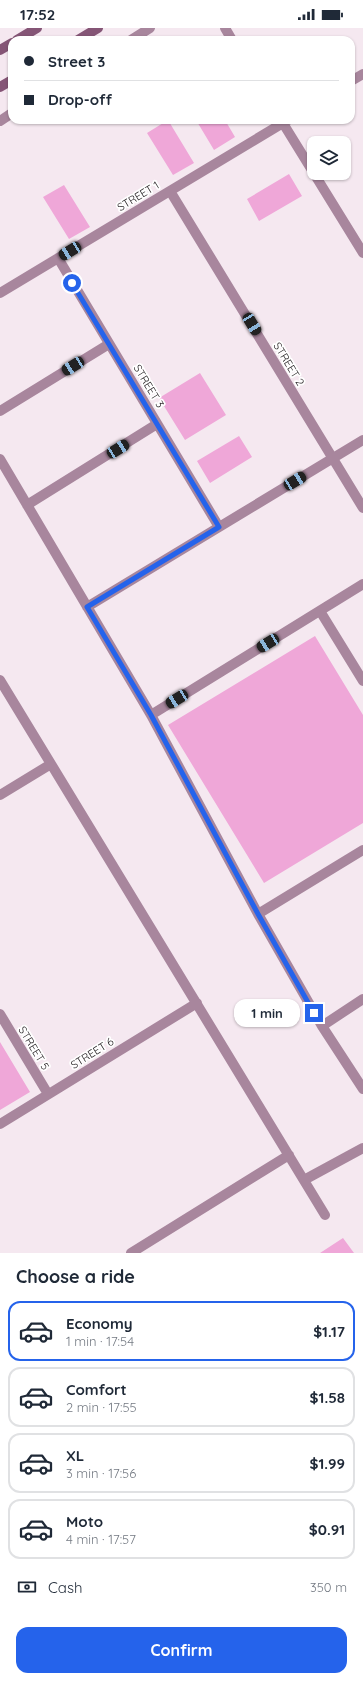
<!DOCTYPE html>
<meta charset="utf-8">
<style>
body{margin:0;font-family:Quicksand,sans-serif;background:#f2f2f3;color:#1f2937;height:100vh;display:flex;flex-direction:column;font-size:15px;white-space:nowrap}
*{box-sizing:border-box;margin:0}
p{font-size:13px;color:#747a83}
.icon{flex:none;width:22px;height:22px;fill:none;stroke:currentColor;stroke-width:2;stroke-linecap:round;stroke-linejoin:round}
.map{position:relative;height:1225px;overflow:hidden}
.sheet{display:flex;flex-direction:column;background:#fff;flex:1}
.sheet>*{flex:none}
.banner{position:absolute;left:8px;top:8px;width:347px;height:88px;border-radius:12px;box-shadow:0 1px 3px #0004;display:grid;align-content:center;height:88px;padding:0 16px;background:#fff}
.tools{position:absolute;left:307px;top:108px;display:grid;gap:8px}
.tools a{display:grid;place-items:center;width:44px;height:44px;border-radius:8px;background:#fff;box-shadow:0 1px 3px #0004;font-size:20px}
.end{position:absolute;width:18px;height:18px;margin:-9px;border:5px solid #2563eb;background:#fff;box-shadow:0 0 0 2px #fff}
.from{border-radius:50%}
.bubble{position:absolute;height:28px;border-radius:12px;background:#fff;box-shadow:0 1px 3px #0004;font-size:13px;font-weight:800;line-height:28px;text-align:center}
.car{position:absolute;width:12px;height:24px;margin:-12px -6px;border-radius:5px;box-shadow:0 0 3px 1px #0007;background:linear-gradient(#222 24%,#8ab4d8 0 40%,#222 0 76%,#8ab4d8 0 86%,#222 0)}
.banner b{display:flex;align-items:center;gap:14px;height:38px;font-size:15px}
.banner b+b{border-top:1px solid #e0e1e3}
.banner i{width:10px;height:10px;background:#1f2937}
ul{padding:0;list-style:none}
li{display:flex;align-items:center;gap:12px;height:60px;margin:0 8px 6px;padding:0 8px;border:2px solid #e0e1e3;border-radius:12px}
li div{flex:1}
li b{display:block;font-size:15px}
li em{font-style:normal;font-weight:800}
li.selected{border-color:#2563eb}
li>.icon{width:36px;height:36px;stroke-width:1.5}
h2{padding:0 16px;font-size:18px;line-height:48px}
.pay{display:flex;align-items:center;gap:10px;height:44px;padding:0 16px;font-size:15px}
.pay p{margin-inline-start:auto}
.primary-button{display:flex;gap:8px;margin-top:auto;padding:8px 16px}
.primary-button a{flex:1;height:46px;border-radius:12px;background:#2563eb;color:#fff;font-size:16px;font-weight:800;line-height:46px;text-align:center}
.status{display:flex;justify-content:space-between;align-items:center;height:28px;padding:0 20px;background:#fff;direction:ltr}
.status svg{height:11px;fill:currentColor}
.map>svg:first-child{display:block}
.green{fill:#efa7d8}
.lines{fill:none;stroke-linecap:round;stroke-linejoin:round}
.minor{stroke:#a8869d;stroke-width:10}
.secondary{stroke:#855576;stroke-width:10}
.route{stroke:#2563eb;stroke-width:5}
.labels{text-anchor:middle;stroke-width:3.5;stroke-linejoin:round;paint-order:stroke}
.street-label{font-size:11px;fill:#282326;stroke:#fff}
</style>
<div class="status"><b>17:52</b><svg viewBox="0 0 49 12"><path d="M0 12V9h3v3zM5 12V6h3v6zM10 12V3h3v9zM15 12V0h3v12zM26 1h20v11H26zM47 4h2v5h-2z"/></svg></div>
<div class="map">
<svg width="363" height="1225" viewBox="0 0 363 1225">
<rect width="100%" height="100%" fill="#f5e8f0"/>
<path class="green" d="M168 92 194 135 173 147 147 105Z
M196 92H225L235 109 214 122Z
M289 146 302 168 259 193 247 171Z
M64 157 90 199 69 211 43 169Z
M200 345 226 387 185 412 159 370Z
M239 408 252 429 210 455 197 433Z
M315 608 363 687V795L264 855 168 697Z
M0 1014 30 1064 0 1082Z
M343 1210 354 1225H320Z"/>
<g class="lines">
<path class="minor" d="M225 0 232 12
M131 12 150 0
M351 53 363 46
M281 92 363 225
M0 93 12 85
M170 163 363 480
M58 230 219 499
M0 265 288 92
M0 383 109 316
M0 431 151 687 258 886 322 998 363 1061
M27 477 157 396
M87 579 363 412
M320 583 363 653
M0 652 325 1187
M151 687 363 556
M0 767 51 736
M258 886 363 822
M0 986 48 1066
M322 998 363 971
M0 1096 197 975
M304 1152 363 1120
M131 1225 289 1127"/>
<path class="secondary" d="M17 12 37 0
M78 12 98 0
M0 22 12 15
M0 59 12 52"/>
</g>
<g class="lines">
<path class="route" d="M72 255 219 499 87 579 151 687 258 886 314 985"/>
</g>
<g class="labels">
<g class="street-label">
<text transform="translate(138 168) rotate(-31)" y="4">STREET 1</text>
<text transform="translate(289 336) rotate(59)" y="4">STREET 2</text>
<text transform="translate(149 358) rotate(59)" y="4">STREET 3</text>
<text transform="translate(34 1020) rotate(59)" y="4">STREET 5</text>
<text transform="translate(92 1025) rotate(-32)" y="4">STREET 6</text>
</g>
</g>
</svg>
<div class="tools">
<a><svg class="icon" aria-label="layers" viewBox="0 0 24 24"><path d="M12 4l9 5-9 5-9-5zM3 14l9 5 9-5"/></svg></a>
</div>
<i class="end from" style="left:72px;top:255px"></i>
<i class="end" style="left:314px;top:985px"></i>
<div class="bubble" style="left:234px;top:971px;width:66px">1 min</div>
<i class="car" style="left:70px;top:223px;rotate:239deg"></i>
<i class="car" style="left:252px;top:296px;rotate:149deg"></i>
<i class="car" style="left:73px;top:338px;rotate:238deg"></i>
<i class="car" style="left:118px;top:421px;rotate:58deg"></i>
<i class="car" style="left:295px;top:453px;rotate:59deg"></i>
<i class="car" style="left:268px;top:615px;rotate:239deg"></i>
<i class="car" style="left:177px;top:671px;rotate:238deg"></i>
<div class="banner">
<b><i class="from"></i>Street 3</b>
<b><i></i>Drop-off</b>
</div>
</div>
<section class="sheet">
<h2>Choose a ride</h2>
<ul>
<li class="selected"><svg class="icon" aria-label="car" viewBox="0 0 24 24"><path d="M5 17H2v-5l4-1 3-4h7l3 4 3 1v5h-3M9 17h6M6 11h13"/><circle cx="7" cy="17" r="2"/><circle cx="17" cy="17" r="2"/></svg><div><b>Economy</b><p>1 min · 17:54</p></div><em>$1.17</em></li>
<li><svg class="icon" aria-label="car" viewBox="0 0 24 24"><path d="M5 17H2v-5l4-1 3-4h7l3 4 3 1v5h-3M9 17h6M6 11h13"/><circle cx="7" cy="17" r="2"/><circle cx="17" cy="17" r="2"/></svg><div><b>Comfort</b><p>2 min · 17:55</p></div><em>$1.58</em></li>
<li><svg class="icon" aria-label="car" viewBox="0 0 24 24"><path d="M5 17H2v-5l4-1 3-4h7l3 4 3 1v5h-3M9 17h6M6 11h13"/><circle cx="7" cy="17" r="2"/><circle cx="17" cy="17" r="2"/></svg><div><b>XL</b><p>3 min · 17:56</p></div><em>$1.99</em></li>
<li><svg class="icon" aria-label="car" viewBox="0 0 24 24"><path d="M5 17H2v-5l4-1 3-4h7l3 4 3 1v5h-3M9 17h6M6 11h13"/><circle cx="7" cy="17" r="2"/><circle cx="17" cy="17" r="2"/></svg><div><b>Moto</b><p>4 min · 17:57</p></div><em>$0.91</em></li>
</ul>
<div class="pay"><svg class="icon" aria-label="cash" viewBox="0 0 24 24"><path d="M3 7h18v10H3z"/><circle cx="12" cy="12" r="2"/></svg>Cash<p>350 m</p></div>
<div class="primary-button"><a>Confirm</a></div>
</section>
